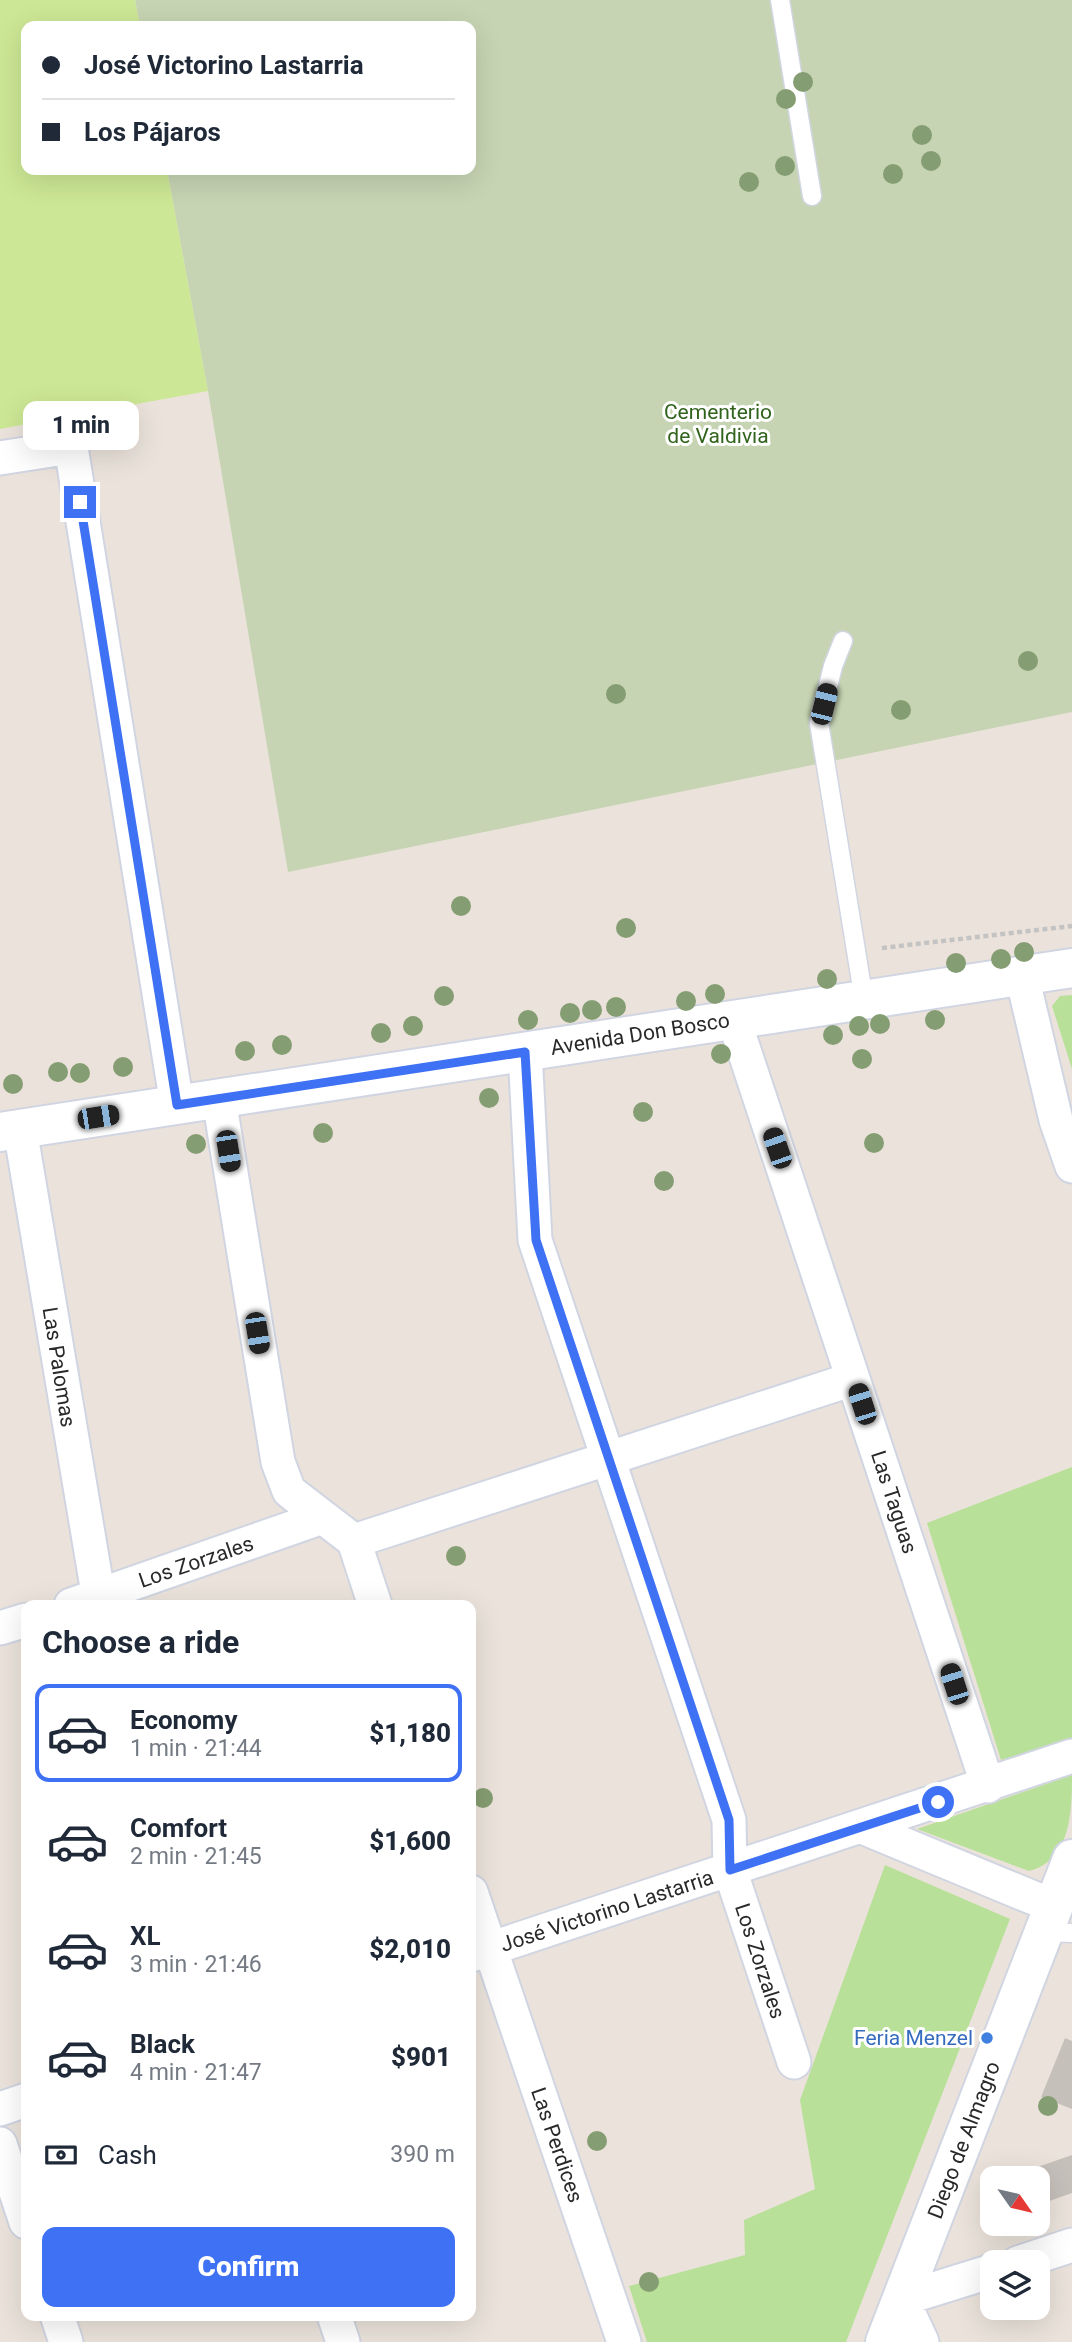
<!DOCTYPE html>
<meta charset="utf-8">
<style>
body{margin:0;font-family:Roboto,sans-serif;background:#f2f2f3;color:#1f2937;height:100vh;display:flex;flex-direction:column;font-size:26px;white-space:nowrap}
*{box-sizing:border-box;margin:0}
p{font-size:23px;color:#747a83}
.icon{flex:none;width:38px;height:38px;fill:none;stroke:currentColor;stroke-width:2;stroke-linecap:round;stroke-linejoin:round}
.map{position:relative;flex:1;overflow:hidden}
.panel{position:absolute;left:21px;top:1600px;width:455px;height:721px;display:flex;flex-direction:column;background:#fff;border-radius:14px;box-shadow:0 7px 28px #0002}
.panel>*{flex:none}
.hud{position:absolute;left:21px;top:21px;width:455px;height:154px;border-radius:14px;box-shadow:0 7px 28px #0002;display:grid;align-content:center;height:154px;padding:0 21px;background:#fff}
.needle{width:46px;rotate:124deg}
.tools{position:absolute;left:980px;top:2166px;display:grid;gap:14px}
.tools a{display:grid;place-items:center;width:70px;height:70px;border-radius:14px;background:#fff;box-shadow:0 7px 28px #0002;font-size:35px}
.end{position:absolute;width:32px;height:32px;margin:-16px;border:9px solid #3f71f4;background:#fff;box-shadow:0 0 0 4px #fff}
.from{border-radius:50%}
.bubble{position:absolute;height:49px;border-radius:14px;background:#fff;box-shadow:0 7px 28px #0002;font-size:23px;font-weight:800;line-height:49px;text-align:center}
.car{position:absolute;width:21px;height:42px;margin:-21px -10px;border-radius:9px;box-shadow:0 0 5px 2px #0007;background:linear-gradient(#222 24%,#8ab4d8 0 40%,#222 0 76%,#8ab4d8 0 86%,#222 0)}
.hud b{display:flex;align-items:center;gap:24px;height:66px;font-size:26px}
.hud b+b{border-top:2px solid #e0e1e3}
.hud i{width:18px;height:18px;background:#1f2937}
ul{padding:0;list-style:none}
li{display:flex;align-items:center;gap:21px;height:98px;margin:0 14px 10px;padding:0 7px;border:4px solid transparent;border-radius:14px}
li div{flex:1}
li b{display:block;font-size:26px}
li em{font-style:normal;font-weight:800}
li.on{border-color:#3f71f4}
li>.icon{width:63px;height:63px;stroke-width:1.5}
h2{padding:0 21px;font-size:32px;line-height:84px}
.pay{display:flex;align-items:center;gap:18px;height:77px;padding:0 21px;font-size:26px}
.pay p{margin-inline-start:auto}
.cta{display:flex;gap:14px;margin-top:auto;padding:14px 21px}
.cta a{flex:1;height:80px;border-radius:14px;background:#3f71f4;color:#fff;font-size:28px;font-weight:800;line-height:80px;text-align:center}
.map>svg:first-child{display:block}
.green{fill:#b8e099}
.cemetery{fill:#c6d4b3}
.pitch{fill:#cce795}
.building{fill:#c6c0bb}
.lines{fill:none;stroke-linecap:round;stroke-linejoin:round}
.service-casing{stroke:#d0d5e1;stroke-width:21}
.minor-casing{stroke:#d0d5e1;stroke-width:37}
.tertiary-casing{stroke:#d0d5e1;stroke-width:42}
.secondary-casing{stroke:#d0d5e1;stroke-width:42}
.path{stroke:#c3c3c3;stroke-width:4.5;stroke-dasharray:5 3.5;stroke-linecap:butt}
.service{stroke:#fff;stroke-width:18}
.minor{stroke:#fff;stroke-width:33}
.tertiary{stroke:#fff;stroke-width:38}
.secondary{stroke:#fff;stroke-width:38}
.tree{fill:#859d72}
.route{stroke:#3f71f4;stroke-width:9}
.shop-dot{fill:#3f7fe0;stroke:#fff;stroke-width:2.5}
.labels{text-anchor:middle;stroke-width:6;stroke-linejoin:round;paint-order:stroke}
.park-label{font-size:21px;fill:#31631c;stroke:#fff}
.street-label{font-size:21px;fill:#292929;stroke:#fff}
.shop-label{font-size:21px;fill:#366cbe;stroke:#fff;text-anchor:end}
</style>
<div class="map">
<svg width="1072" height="2342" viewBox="0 0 1072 2342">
<rect width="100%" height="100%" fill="#ebe3db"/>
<path class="green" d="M1072 995V1069L1052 1006 1060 996Z
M1072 1467V1739L1001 1760 927 1523Z
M1072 1775C1072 1811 1071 1861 1029 1871L917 1829Z
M885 1865 1010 1919 846 2342H647L629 2286 745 2255 744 2220 815 2189 800 2100Z"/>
<path class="cemetery" d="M135 0H1072V712L288 872 208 391 167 170H471V26H140Z"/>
<path class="pitch" d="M0 0H135L140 26H26V170H167L208 391 0 429Z"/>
<path class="building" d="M1065 2038 1072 2041V2109L1041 2097Z
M1072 2155V2193L1038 2205V2179H1022L1020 2173Z"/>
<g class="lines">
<g class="service-casing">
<path id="service" d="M780 0 812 196
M843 641 833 666 819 723 864 1000
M1043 1932 1072 1933"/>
</g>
<g class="minor-casing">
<path id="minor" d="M0 458 71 447 177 1105
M1022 976 1056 1120 1072 1166
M734 1020 988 1786
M525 1052 535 1240 729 1820 730 1870 794 2062
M219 1099 278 1462 289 1491 354 1541 375 1605
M20 1129 100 1605
M354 1541 853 1379
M71 1605 320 1518
M0 1628 26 1620
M862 1827 1053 1906
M471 1892 624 2342
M471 1955 1072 1756
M0 2109 26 2100
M0 2144 26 2222
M1018 2263 1072 2245
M57 2315 66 2342
M334 2315 343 2342
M922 2342 902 2299 992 2271"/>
</g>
<g class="tertiary-casing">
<path id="tertiary" d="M885 2342 1072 1859"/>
</g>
<g class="secondary-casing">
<path id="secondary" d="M0 1132 1072 968"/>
</g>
<path class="path" d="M882 948 1072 926"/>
<use href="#service" class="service"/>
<use href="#minor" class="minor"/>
<use href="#tertiary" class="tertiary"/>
<use href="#secondary" class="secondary"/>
</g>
<g class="tree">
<circle cx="803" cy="82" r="10"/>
<circle cx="786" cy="99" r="10"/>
<circle cx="922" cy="135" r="10"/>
<circle cx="931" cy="161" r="10"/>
<circle cx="785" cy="166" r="10"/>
<circle cx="893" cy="174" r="10"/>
<circle cx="749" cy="182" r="10"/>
<circle cx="1028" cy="661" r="10"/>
<circle cx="616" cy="694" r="10"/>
<circle cx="901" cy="710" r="10"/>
<circle cx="461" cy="906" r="10"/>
<circle cx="626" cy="928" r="10"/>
<circle cx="1024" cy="952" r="10"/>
<circle cx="1001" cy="959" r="10"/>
<circle cx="956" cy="963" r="10"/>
<circle cx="827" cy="979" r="10"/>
<circle cx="715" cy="994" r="10"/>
<circle cx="444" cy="996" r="10"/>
<circle cx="686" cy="1001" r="10"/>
<circle cx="616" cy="1007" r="10"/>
<circle cx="592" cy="1010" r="10"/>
<circle cx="570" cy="1013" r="10"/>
<circle cx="528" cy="1020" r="10"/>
<circle cx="935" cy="1020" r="10"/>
<circle cx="880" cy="1024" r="10"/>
<circle cx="413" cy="1026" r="10"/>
<circle cx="859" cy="1026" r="10"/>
<circle cx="381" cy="1033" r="10"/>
<circle cx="833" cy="1035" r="10"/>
<circle cx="282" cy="1045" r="10"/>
<circle cx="245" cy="1051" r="10"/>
<circle cx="721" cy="1054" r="10"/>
<circle cx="862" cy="1059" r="10"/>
<circle cx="123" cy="1067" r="10"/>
<circle cx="58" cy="1072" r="10"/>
<circle cx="80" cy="1073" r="10"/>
<circle cx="13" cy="1084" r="10"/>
<circle cx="489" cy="1098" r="10"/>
<circle cx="643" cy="1112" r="10"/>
<circle cx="323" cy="1133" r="10"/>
<circle cx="874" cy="1143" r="10"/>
<circle cx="196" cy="1144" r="10"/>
<circle cx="664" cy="1181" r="10"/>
<circle cx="456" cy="1556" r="10"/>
<circle cx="483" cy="1798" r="10"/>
<circle cx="1048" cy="2106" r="10"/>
<circle cx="597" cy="2141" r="10"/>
<circle cx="649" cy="2282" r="10"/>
</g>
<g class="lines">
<path class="route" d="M80 502 177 1105 525 1052 536 1240 729 1820 730 1870 938 1802"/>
</g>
<circle class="shop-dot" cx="987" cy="2038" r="7"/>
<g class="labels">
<g class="park-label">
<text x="718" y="419">Cementerio<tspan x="718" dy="24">de Valdivia</tspan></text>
</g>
<g class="street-label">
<text transform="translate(640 1034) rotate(-9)" y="7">Avenida Don Bosco</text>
<text transform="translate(59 1367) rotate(81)" y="7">Las Palomas</text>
<text transform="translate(894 1502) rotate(72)" y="7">Las Taguas</text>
<text transform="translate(196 1562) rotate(-19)" y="7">Los Zorzales</text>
<text transform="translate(607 1911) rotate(-18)" y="7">José Victorino Lastarria</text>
<text transform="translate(760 1961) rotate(72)" y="7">Los Zorzales</text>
<text transform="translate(964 2140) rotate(-69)" y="7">Diego de Almagro</text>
<text transform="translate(557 2145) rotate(71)" y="7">Las Perdices</text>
</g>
<g class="shop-label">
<text x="973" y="2045">Feria Menzel</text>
</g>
</g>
</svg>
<div class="tools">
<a><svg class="needle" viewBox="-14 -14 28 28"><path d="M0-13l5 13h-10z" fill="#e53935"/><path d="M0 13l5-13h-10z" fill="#747a83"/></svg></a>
<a><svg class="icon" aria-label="layers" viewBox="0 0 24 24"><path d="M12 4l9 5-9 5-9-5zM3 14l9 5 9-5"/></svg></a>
</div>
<i class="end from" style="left:938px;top:1802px"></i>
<i class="end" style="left:80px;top:502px"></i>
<div class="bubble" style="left:23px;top:401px;width:116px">1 min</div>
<i class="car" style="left:824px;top:704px;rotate:14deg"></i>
<i class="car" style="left:98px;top:1117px;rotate:81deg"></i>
<i class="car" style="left:777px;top:1148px;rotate:341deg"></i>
<i class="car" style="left:228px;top:1151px;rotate:171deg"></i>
<i class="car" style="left:257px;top:1333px;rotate:171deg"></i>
<i class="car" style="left:862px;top:1404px;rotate:342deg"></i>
<i class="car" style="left:954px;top:1684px;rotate:342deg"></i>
<div class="hud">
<b><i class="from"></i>José Victorino Lastarria</b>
<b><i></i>Los Pájaros</b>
</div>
<section class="panel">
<h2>Choose a ride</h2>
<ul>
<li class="on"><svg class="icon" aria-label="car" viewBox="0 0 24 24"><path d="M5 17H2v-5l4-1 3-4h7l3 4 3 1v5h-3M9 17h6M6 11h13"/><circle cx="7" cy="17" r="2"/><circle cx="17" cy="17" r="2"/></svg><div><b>Economy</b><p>1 min · 21:44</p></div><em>$1,180</em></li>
<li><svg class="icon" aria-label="car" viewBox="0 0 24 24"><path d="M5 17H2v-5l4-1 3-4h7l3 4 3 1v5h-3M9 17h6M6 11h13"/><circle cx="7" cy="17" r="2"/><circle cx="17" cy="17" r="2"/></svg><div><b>Comfort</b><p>2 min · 21:45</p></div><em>$1,600</em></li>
<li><svg class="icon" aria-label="car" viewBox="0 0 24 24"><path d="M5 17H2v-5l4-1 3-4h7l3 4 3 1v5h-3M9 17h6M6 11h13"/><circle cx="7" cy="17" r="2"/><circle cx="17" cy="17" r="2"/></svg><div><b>XL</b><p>3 min · 21:46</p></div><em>$2,010</em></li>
<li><svg class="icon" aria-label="car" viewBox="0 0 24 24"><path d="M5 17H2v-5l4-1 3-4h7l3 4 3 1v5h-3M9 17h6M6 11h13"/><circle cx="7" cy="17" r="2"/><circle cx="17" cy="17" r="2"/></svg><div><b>Black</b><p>4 min · 21:47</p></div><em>$901</em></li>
</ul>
<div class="pay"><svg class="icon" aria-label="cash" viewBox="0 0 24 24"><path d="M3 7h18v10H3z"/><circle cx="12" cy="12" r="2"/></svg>Cash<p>390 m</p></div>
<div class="cta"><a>Confirm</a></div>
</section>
</div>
